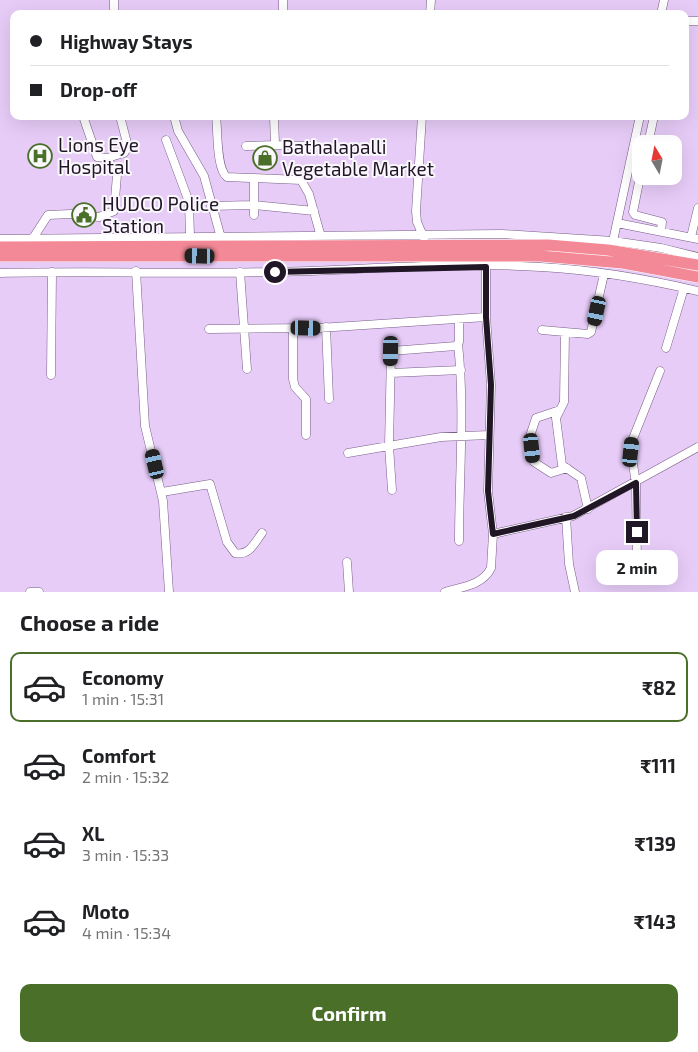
<!DOCTYPE html>
<meta charset="utf-8">
<style>
body{margin:0;font-family:"Exo 2",sans-serif;background:#f6f6f6;color:#202124;height:100vh;display:flex;flex-direction:column;font-size:19px;white-space:nowrap}
*{box-sizing:border-box;margin:0}
p{font-size:16px;color:#757577}
.icon{flex:none;width:28px;height:28px;fill:none;stroke:currentColor;stroke-width:2;stroke-linecap:round;stroke-linejoin:round}
.map{position:relative;height:592px;overflow:hidden}
.details{display:flex;flex-direction:column;background:#fff;flex:1}
.details>*{flex:none}
.top-card{position:absolute;left:10px;top:10px;width:679px;height:110px;border-radius:10px;box-shadow:0 5px 20px #0002;display:grid;align-content:center;height:110px;padding:0 20px;background:#fff}
.needle{width:32px;rotate:350deg}
.fabs{position:absolute;left:632px;top:135px;display:grid;gap:10px}
.fabs a{display:grid;place-items:center;width:50px;height:50px;border-radius:10px;background:#fff;box-shadow:0 5px 20px #0002;font-size:25px}
.end{position:absolute;width:22px;height:22px;margin:-11px;border:6px solid #211626;background:#fff;box-shadow:0 0 0 2px #fff}
.from{border-radius:50%}
.bubble{position:absolute;height:35px;border-radius:10px;background:#fff;box-shadow:0 5px 20px #0002;font-size:16px;font-weight:700;line-height:35px;text-align:center}
.car{position:absolute;width:15px;height:30px;margin:-15px -8px;border-radius:6px;box-shadow:0 0 4px 1px #0007;background:linear-gradient(#222 24%,#8ab4d8 0 40%,#222 0 76%,#8ab4d8 0 86%,#222 0)}
.top-card b{display:flex;align-items:center;gap:18px;height:48px;font-size:19px}
.top-card b+b{border-top:1px solid #e0e0e0}
.top-card i{width:12px;height:12px;background:#202124}
ul{padding:0;list-style:none}
li{display:flex;align-items:center;gap:15px;height:70px;margin:0 10px 8px;padding:0 10px;border:2px solid transparent;border-radius:10px}
li div{flex:1}
li b{display:block;font-size:19px}
li em{font-style:normal;font-weight:700}
li.current{border-color:#496f29}
li>.icon{width:45px;height:45px;stroke-width:1.5}
h2{padding:0 20px;font-size:22px;line-height:60px}
.cta{display:flex;gap:10px;margin-top:auto;padding:10px 20px}
.cta a{flex:1;height:58px;border-radius:10px;background:#496f29;color:#fff;font-size:20px;font-weight:700;line-height:58px;text-align:center}
.map>svg:first-child{display:block}
.lines{fill:none;stroke-linecap:round;stroke-linejoin:round}
.minor-casing{stroke:#775e85;stroke-width:9}
.highway-casing{stroke:#fff;stroke-width:12}
.minor{stroke:#fff;stroke-width:8}
.highway{stroke:#f38896;stroke-width:11}
.route{stroke:#211626;stroke-width:6}
.labels{text-anchor:middle;stroke-width:4;stroke-linejoin:round;paint-order:stroke}
.poi-label{font-size:19px;fill:#211626;stroke:#faf8fc;text-anchor:start}
</style>
<div class="map">
<svg width="698" height="592" viewBox="0 0 698 592">
<rect width="100%" height="100%" fill="#e7ccf8"/>
<g class="lines">
<g class="minor-casing">
<path id="minor" d="M283 0V14
M114 14V0
M430 14 431 0
M661 14 664 0
M685 21H698
M174 116 178 131 204 176 221 238
M216 116C218 130 216 169 227 177L301 180 309 194 321 237
M274 116 275 145 310 146
M422 116 416 211 417 222 424 238
M166 140 189 202 190 237
M648 144 654 116
M246 146 275 145
M107 158 124 153 128 147 120 116
M641 172 633 212 635 215 662 222 661 231
M211 206 253 205 314 211
M254 215V178
M617 223 698 239
M691 237 698 208
M0 239 502 234 613 241 661 248 698 257
M613 241 640 116
M33 242V238L48 215 71 214 99 217 114 211 117 175 107 158 97 157 83 116
M486 267V317L491 385 488 491 493 534 573 516 698 447
M136 271 145 426 163 501 169 592
M240 272 247 369
M0 273C92 271 184 274 276 272 364 270 453 261 541 267 594 270 647 279 698 291
M326 327 329 399
M293 328V379L295 387 306 399V435
M209 329 319 328 486 317
M542 330 588 334 591 332 604 274
M565 332 564 402 556 418 562 465 581 478 588 509
M458 344C465 408 459 477 459 541
M666 348 684 288
M391 373 461 370
M51 375 52 272
M560 410 536 418 531 433 534 462 551 473 567 468
M348 453 441 437 489 435
M392 490 389 446 391 351 456 346 459 342V319
M162 492 210 484 227 542 235 553C249 556 254 544 262 533
M566 517 569 564 575 592
M347 562 349 592
M637 566 636 483 631 452 632 441 660 371
M30 592H39
M445 592C462 587 483 585 491 568L493 534"/>
</g>
<g class="highway-casing">
<path id="highway" d="M0 247 548 245 608 250 698 265
M0 256H540L623 263 698 277"/>
</g>
<use href="#minor" class="minor"/>
<use href="#highway" class="highway"/>
</g>
<g class="lines">
<path class="route" d="M275 272 486 267V317L491 385 488 491 493 534 574 516 636 483 637 532"/>
</g>
<defs>
<g id="hospital-ring" transform="scale(1.25)"><circle r="9.5" fill="#faf8fc" stroke="#496f29" stroke-width="1.5"/><path d="M-5-5h3v3.5h4V-5h3V5h-3V1.5h-4V5h-3Z" fill="#496f29"/></g>
<g id="shop-ring" transform="scale(1.25)"><circle r="9.5" fill="#faf8fc" stroke="#496f29" stroke-width="1.5"/><path d="M-5-2.5h2.3a2.7 3.5 0 0 1 5.4 0H5L5.5 6h-11ZM-1.5-2.5h3a1.5 2.3 0 0 0-3 0Z" fill="#496f29"/></g>
<g id="civic-ring" transform="scale(1.25)"><circle r="9.5" fill="#faf8fc" stroke="#496f29" stroke-width="1.5"/><path d="M-.6-6.5H3V-4.5H.6V-3L4-1V1h2V6H-6V1h2V-1L-.6-3ZM-1.2 2.5V6h2.4V2.5Z" fill="#496f29"/></g>
</defs>
<g fill-rule="evenodd">
<use href="#hospital-ring" x="40" y="156"/>
<use href="#shop-ring" x="265" y="158"/>
<use href="#civic-ring" x="84" y="215"/>
</g>
<g class="labels">
<g class="poi-label">
<text x="58" y="152">Lions Eye<tspan x="58" dy="22">Hospital</tspan></text>
<text x="282" y="154">Bathalapalli<tspan x="282" dy="22">Vegetable Market</tspan></text>
<text x="102" y="211">HUDCO Police<tspan x="102" dy="22">Station</tspan></text>
</g>
</g>
</svg>
<div class="fabs">
<a><svg class="needle" viewBox="-14 -14 28 28"><path d="M0-13l5 13h-10z" fill="#e53935"/><path d="M0 13l5-13h-10z" fill="#757577"/></svg></a>
</div>
<i class="end from" style="left:275px;top:272px"></i>
<i class="end" style="left:637px;top:532px"></i>
<div class="bubble" style="left:596px;top:550px;width:82px">2 min</div>
<i class="car" style="left:200px;top:256px;rotate:271deg"></i>
<i class="car" style="left:597px;top:311px;rotate:192deg"></i>
<i class="car" style="left:306px;top:328px;rotate:91deg"></i>
<i class="car" style="left:391px;top:351px;rotate:181deg"></i>
<i class="car" style="left:532px;top:448px;rotate:174deg"></i>
<i class="car" style="left:631px;top:452px;rotate:6deg"></i>
<i class="car" style="left:155px;top:464px;rotate:347deg"></i>
<div class="top-card">
<b><i class="from"></i>Highway Stays</b>
<b><i></i>Drop-off</b>
</div>
</div>
<section class="details">
<h2>Choose a ride</h2>
<ul>
<li class="current"><svg class="icon" aria-label="car" viewBox="0 0 24 24"><path d="M5 17H2v-5l4-1 3-4h7l3 4 3 1v5h-3M9 17h6M6 11h13"/><circle cx="7" cy="17" r="2"/><circle cx="17" cy="17" r="2"/></svg><div><b>Economy</b><p>1 min · 15:31</p></div><em>₹82</em></li>
<li><svg class="icon" aria-label="car" viewBox="0 0 24 24"><path d="M5 17H2v-5l4-1 3-4h7l3 4 3 1v5h-3M9 17h6M6 11h13"/><circle cx="7" cy="17" r="2"/><circle cx="17" cy="17" r="2"/></svg><div><b>Comfort</b><p>2 min · 15:32</p></div><em>₹111</em></li>
<li><svg class="icon" aria-label="car" viewBox="0 0 24 24"><path d="M5 17H2v-5l4-1 3-4h7l3 4 3 1v5h-3M9 17h6M6 11h13"/><circle cx="7" cy="17" r="2"/><circle cx="17" cy="17" r="2"/></svg><div><b>XL</b><p>3 min · 15:33</p></div><em>₹139</em></li>
<li><svg class="icon" aria-label="car" viewBox="0 0 24 24"><path d="M5 17H2v-5l4-1 3-4h7l3 4 3 1v5h-3M9 17h6M6 11h13"/><circle cx="7" cy="17" r="2"/><circle cx="17" cy="17" r="2"/></svg><div><b>Moto</b><p>4 min · 15:34</p></div><em>₹143</em></li>
</ul>
<div class="cta"><a>Confirm</a></div>
</section>
